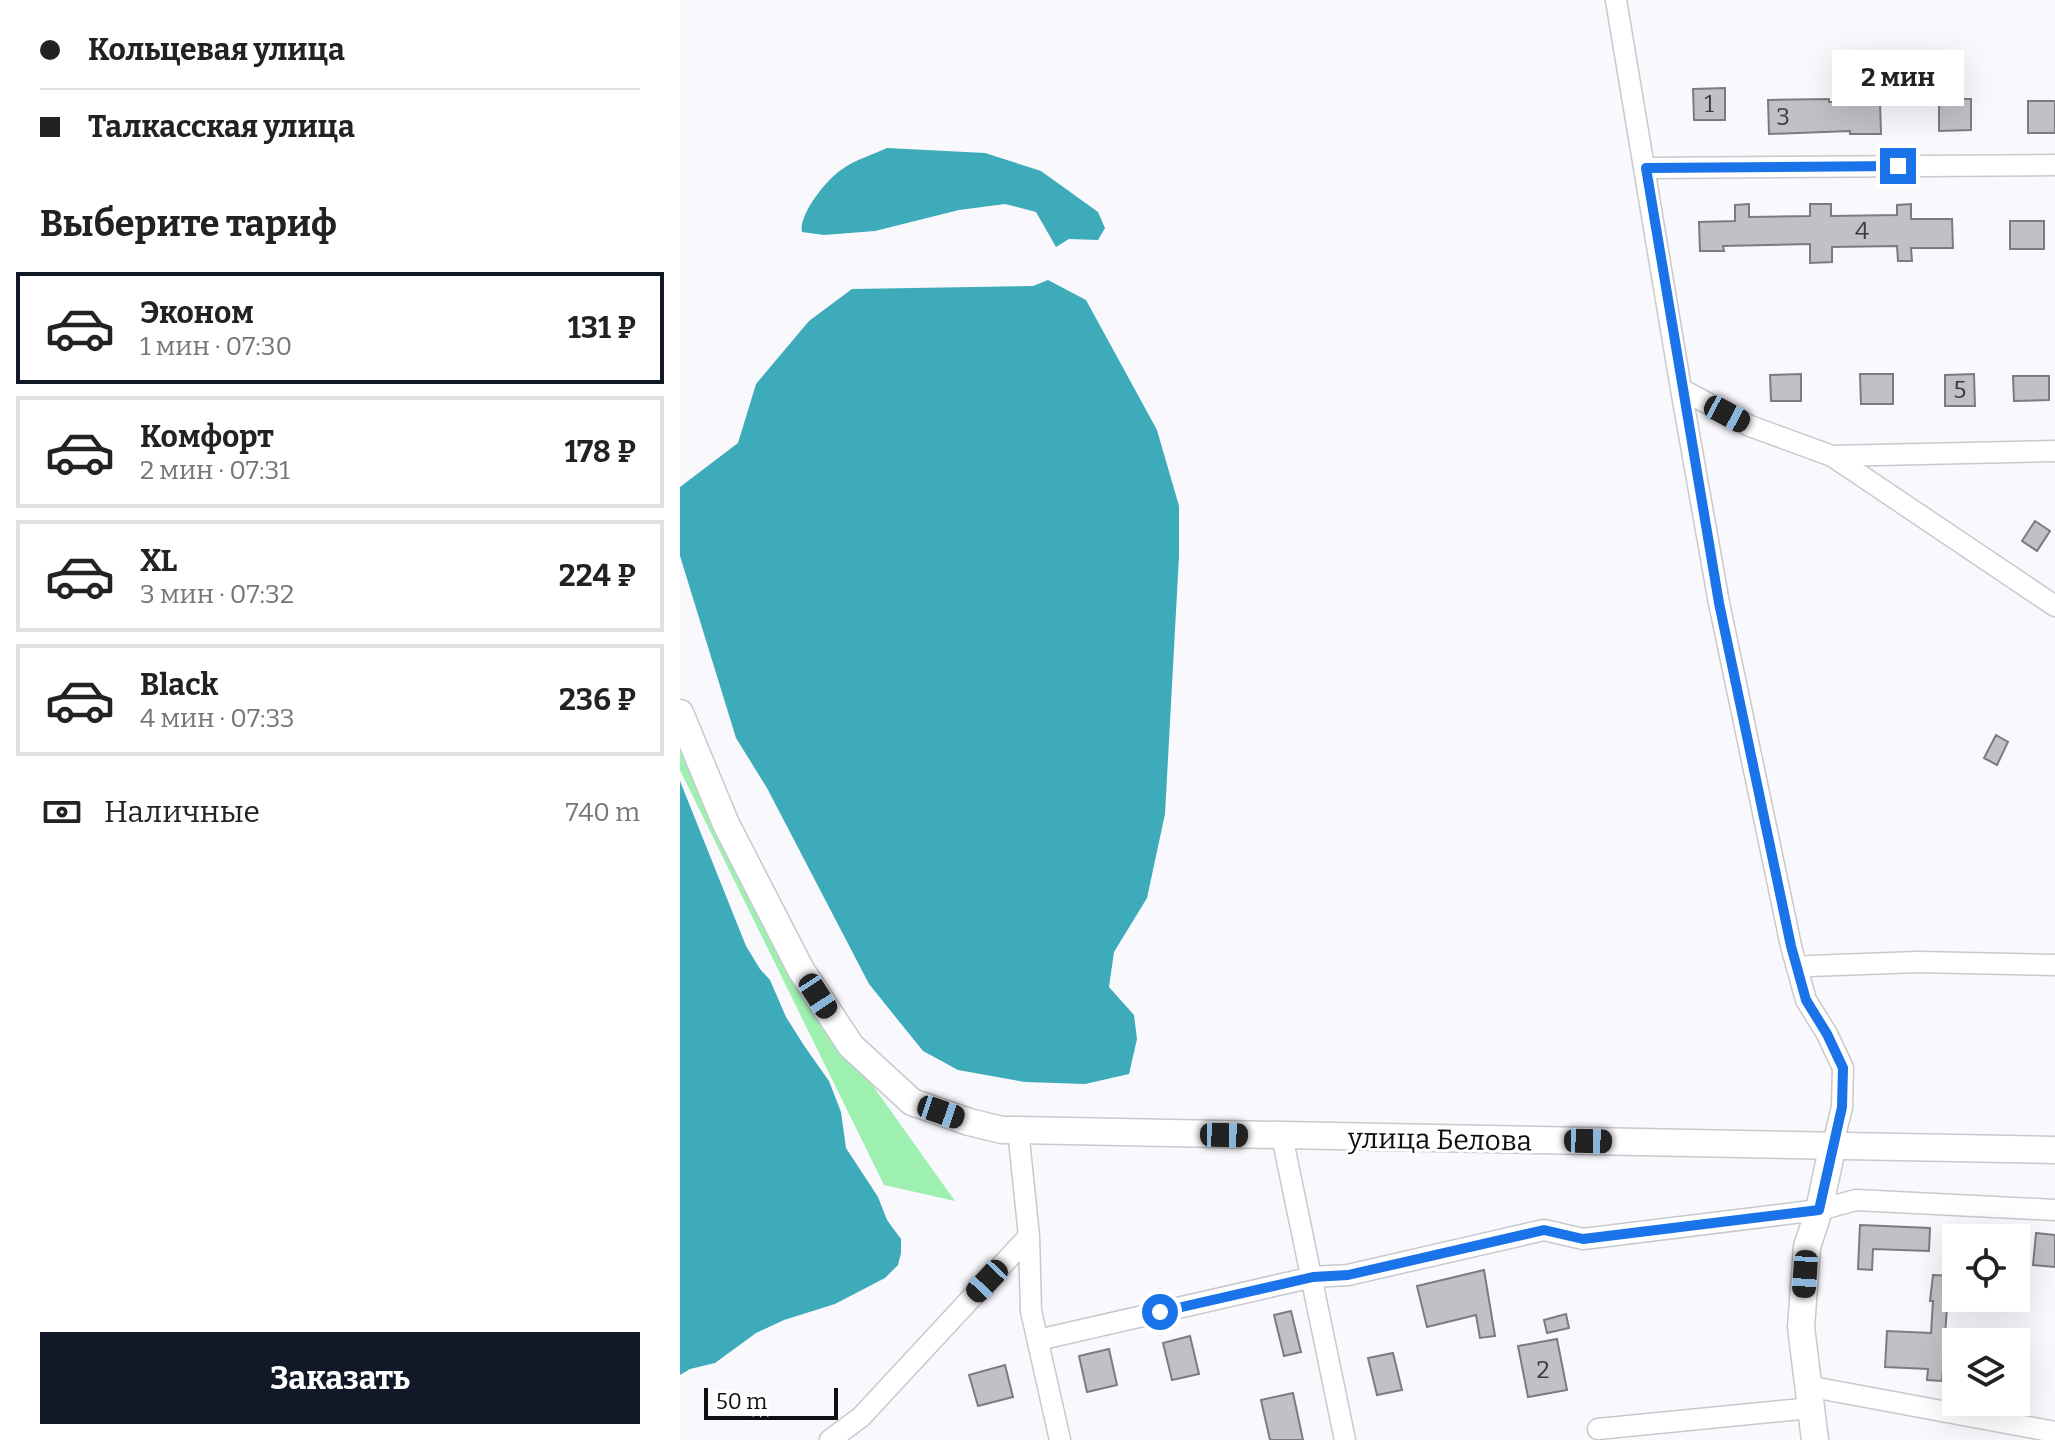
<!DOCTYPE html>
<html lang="ru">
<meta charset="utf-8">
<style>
body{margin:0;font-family:Bitter,serif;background:#f2f2f2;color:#222;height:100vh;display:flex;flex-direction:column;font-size:30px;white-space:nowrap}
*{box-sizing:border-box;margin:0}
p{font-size:26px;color:#767676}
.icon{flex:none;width:44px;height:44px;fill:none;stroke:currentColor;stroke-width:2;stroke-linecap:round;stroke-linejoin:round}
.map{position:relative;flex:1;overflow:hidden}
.panel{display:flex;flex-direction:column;background:#fff;width:680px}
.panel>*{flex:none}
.hud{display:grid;align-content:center;height:176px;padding:0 40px;background:#fff}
.controls{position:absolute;left:1262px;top:1224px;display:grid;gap:16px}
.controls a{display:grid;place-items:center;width:88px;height:88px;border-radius:0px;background:#fff;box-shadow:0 8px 32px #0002;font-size:40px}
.scale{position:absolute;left:24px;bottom:20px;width:134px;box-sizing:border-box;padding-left:8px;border:4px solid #101012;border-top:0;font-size:22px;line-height:28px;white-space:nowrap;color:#101012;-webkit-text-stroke:6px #fff;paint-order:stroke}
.end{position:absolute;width:36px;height:36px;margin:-18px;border:10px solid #1a73e8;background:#fff;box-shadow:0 0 0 4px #fff}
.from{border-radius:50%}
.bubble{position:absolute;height:56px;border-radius:0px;background:#fff;box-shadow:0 8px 32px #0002;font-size:26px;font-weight:700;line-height:56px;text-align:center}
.car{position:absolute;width:24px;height:48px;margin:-24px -12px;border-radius:10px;box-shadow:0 0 6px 2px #0007;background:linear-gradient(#222 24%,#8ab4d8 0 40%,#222 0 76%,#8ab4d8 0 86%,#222 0)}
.hud b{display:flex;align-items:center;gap:28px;height:76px;font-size:30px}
.hud b+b{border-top:2px solid #e0e0e0}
.hud i{width:20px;height:20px;background:#222}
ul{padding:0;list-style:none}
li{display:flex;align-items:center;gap:24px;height:112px;margin:0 16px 12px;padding:0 24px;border:4px solid #e0e0e0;border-radius:0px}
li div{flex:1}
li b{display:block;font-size:30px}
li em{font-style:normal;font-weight:700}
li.active{border-color:#111827}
li>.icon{width:72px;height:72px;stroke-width:1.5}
h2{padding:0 40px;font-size:36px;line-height:96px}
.pay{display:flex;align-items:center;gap:20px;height:88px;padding:0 40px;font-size:30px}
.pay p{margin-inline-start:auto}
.cta{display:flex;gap:16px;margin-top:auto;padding:16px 40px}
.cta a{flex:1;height:92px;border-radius:0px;background:#111827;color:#fff;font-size:32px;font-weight:700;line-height:92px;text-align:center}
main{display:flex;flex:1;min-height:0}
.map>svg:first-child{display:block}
.green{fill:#9df0af}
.water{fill:#3dabba}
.building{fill:#c1c1c5;stroke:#7c7b7f;stroke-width:2}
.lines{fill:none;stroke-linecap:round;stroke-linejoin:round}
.minor-casing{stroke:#c9c8cd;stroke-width:23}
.major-casing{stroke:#c9c8cd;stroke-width:29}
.minor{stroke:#fff;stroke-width:20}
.major{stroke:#fff;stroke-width:26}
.route{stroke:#1a73e8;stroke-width:10}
.labels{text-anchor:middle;stroke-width:6;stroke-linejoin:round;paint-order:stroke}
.number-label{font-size:24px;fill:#3c3c3f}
.street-label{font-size:28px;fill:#101012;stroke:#fff}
</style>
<main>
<section class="panel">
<div class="hud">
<b><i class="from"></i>Кольцевая улица</b>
<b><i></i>Талкасская улица</b>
</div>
<h2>Выберите тариф</h2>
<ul>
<li class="active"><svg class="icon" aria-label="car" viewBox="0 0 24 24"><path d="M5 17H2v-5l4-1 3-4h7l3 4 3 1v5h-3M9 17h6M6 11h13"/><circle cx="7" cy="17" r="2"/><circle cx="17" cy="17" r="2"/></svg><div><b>Эконом</b><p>1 мин · 07:30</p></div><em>131 ₽</em></li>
<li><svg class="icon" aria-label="car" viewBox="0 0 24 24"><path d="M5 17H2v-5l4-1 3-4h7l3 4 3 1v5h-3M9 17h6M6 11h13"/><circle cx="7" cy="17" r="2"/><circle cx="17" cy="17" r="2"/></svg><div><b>Комфорт</b><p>2 мин · 07:31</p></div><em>178 ₽</em></li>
<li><svg class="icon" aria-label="car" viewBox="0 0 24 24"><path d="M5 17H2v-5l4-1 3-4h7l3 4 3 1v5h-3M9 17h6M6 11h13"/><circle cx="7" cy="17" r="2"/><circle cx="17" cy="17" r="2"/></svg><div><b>XL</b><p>3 мин · 07:32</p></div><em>224 ₽</em></li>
<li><svg class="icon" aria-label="car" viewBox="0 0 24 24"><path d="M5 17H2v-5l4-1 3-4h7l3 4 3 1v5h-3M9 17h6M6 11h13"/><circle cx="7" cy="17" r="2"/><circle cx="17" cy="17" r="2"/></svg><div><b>Black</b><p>4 мин · 07:33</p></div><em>236 ₽</em></li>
</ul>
<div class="pay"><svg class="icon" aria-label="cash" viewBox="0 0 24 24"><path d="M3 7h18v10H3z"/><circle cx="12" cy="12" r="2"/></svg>Наличные<p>740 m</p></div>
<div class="cta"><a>Заказать</a></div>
</section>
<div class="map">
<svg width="1375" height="1440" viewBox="0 0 1375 1440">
<rect width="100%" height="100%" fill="#f9f8fd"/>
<path class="green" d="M0 727 176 1062 275 1201 204 1185 0 770Z"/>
<path class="water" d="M207 148 305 153 361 171 418 212 425 228 418 240 389 239 376 247 356 212 325 204 279 210 195 231 144 235 122 232C118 215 147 179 161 170 174 160 192 155 207 148Z
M368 280 406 300 477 430 499 506V556L485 814 467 898 434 952 429 987 454 1015 457 1039 449 1074 405 1084 345 1082 278 1070 243 1051 189 984 87 788 56 738 0 556V487L58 443 76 384 129 321 172 289 353 286Z
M0 781 66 946 80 969 90 980 106 1017 125 1047 149 1081 161 1112 166 1148 198 1197 207 1220 221 1239V1253L218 1265 205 1278 155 1304 104 1320 76 1333 35 1363 10 1369 0 1375Z"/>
<path class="building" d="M1045 88V120H1014L1013 89Z
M1149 99V102L1200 101 1201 134H1170V131L1089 134 1088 100Z
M1259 99H1291V130L1259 131Z
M1348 101H1375V133H1348Z
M1069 204V217L1130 216V204H1151V216L1217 215V205L1231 204V219H1272L1273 248H1231L1232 261H1218L1217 246 1152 247V262L1130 263V244L1043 246 1044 251H1020L1019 222 1055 221V205Z
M1330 221H1364V249H1330Z
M1121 374V401H1091L1090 375Z
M1180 374H1213V404H1181Z
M1294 374 1295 406H1265V375Z
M1333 376H1369V400L1334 401Z
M1355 521 1370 531 1357 551 1342 541Z
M1316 735 1328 742 1317 765 1304 758Z
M1180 1225 1250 1228 1249 1251 1193 1249 1192 1270 1178 1269Z
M1356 1233 1375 1235V1267L1353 1265Z
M804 1270 815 1336 800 1338 796 1315 747 1327 737 1286Z
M1253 1275 1276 1276V1292H1268L1262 1381 1247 1380 1248 1369 1205 1367 1207 1331 1251 1333 1253 1301H1250Z
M611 1311 621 1352 604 1356 594 1315Z
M886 1314 889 1328 867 1333 864 1320Z
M510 1336 519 1374 492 1380 483 1343Z
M877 1339 887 1390 848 1397 838 1346Z
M429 1349 437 1385 407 1392 399 1356Z
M713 1353 722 1390 697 1395 688 1358Z
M325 1365 333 1397 298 1406 289 1375Z
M613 1393 623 1440H590L581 1400Z"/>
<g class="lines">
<g class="minor-casing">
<path id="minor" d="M936 0 1001 389 1070 426 1152 456 1375 451
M966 168 1375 165
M1001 389 1039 603 1111 946 1126 1000 1147 1034 1163 1068 1162 1107 1153 1144
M1152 456 1375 606
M1118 969 1129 966 1238 962 1375 965
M338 1130 349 1236 351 1311 380 1440
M602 1136 665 1440
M358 1340 633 1277 668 1275 864 1230 903 1239 1139 1210 1176 1200 1375 1210
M1127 1386 1375 1432
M918 1429 1131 1408
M150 1440 181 1417 349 1236"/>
</g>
<g class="major-casing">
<path id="major" d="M0 713 46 824 121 970 171 1046 232 1102 289 1122 322 1130H338L1375 1150
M1135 1440 1121 1327 1127 1247 1139 1210 1153 1144"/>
</g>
<use href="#minor" class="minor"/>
<use href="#major" class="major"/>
</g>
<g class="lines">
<path class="route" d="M480 1312 633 1277 668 1275 864 1230 903 1239 1139 1210 1162 1107 1163 1068 1147 1034 1126 1000 1111 946 1039 603 966 168 1218 166"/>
</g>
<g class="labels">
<g class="number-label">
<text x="1029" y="112">1</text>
<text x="1103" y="125">3</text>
<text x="1182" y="239">4</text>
<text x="1280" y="398">5</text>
<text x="863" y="1378">2</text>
</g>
<g class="street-label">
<text transform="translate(760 1139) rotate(1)" y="10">улица Белова</text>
</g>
</g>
</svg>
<div class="controls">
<a><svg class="icon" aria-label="locate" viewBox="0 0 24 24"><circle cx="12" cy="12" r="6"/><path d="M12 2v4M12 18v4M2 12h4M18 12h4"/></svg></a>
<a><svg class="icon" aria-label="layers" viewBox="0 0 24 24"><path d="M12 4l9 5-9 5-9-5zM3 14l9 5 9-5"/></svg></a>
</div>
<div class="scale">50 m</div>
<i class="end from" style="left:480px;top:1312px"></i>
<i class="end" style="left:1218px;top:166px"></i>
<div class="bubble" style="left:1152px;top:50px;width:132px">2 мин</div>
<i class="car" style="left:1047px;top:414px;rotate:118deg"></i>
<i class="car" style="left:138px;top:996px;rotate:147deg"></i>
<i class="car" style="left:261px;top:1112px;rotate:109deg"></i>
<i class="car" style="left:544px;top:1135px;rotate:91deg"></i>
<i class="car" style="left:908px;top:1141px;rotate:91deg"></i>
<i class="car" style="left:1125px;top:1274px;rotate:184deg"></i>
<i class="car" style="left:307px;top:1281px;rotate:223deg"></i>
</div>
</main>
